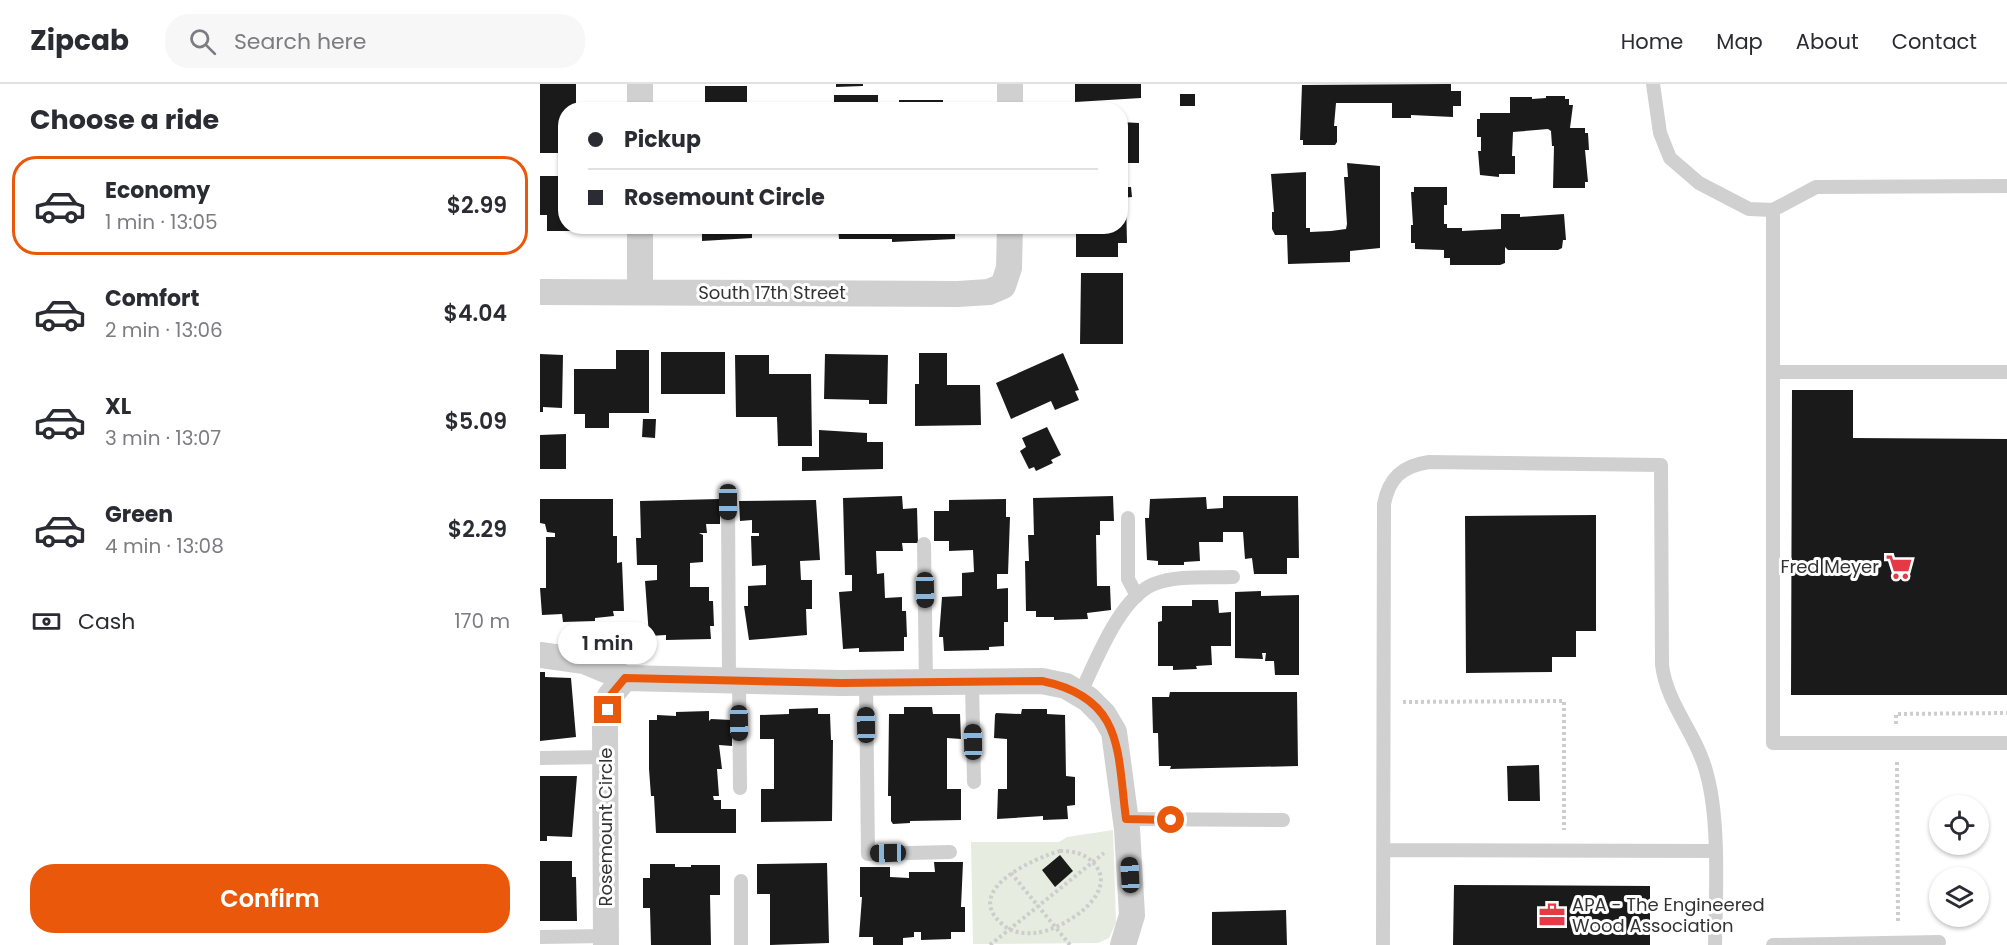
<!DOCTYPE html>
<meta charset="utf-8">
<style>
body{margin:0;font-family:Poppins,sans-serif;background:#f7f7f7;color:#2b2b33;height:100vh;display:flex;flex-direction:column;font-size:22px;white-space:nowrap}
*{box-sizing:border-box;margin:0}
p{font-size:20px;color:#7c7c81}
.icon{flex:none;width:33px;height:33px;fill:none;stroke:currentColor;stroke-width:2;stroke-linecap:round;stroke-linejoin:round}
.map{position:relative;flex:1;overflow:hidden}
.details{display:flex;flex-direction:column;background:#fff;width:540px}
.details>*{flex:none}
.top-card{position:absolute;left:18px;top:18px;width:570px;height:132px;border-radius:24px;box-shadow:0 2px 4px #0004;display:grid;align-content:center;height:132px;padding:0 30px;background:#fff}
.tools{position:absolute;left:1389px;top:711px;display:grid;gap:12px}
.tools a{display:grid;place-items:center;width:60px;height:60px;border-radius:50%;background:#fff;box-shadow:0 2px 4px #0004;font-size:30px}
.end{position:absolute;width:27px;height:27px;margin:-14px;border:8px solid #ea580c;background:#fff;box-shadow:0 0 0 3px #fff}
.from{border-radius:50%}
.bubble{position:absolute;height:42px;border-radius:21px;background:#fff;box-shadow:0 2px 4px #0004;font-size:20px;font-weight:600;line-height:42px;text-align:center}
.car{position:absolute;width:18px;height:36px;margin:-18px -9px;border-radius:8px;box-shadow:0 0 4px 2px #0007;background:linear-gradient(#222 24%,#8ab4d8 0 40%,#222 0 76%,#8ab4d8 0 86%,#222 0)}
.top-card b{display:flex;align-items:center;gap:21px;height:57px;font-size:22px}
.top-card b+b{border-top:2px solid #e1e1e2}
.top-card i{width:15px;height:15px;background:#2b2b33}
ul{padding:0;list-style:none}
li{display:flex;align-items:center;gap:18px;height:99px;margin:0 12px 9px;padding:0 18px;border:3px solid transparent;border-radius:24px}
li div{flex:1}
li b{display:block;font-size:22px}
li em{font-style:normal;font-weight:600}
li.on{border-color:#ea580c}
li>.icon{width:54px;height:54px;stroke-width:1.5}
h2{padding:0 30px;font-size:27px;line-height:72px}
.pay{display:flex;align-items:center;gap:15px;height:66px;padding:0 30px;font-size:22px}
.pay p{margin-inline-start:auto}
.primary-button{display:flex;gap:12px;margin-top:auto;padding:12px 30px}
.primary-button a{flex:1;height:69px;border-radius:24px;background:#ea580c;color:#fff;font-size:24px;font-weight:600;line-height:69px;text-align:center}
header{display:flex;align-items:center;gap:36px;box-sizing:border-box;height:84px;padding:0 30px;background:#fff;border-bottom:2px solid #e1e1e2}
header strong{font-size:28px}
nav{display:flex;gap:33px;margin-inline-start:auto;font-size:21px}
.search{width:420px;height:54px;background:#f7f7f7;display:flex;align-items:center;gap:15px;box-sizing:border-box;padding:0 21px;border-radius:24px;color:#7c7c81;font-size:22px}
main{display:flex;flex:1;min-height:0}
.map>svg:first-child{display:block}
.green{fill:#e6ecdf}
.building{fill:#1a1a1a}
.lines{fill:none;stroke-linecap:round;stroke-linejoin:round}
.path{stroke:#cdcdcd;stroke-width:4;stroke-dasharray:3 3;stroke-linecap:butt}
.service{stroke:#d0d0d0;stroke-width:14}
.minor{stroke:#d0d0d0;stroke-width:26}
.route{stroke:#ea580c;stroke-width:8}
.labels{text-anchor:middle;stroke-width:6;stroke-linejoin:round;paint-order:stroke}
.street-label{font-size:18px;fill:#333;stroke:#fff}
.poi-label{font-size:18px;fill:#333;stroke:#fff;text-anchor:end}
</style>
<header>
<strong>Zipcab</strong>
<div class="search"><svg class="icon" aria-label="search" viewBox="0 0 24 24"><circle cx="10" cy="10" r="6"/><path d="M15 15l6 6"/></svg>Search here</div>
<nav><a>Home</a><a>Map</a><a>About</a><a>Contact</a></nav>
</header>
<main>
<section class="details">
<h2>Choose a ride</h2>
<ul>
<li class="on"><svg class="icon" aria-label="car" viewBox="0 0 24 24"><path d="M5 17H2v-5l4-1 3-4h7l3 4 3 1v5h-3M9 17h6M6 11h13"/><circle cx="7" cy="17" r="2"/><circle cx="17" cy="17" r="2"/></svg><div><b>Economy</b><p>1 min · 13:05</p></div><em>$2.99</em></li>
<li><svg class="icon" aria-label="car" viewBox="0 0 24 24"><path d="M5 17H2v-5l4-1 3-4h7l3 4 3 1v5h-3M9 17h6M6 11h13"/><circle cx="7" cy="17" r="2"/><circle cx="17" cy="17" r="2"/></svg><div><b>Comfort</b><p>2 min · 13:06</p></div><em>$4.04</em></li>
<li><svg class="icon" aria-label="car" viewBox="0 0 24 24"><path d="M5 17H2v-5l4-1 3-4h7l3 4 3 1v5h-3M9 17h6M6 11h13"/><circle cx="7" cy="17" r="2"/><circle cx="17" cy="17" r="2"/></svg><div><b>XL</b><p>3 min · 13:07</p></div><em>$5.09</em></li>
<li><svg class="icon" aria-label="car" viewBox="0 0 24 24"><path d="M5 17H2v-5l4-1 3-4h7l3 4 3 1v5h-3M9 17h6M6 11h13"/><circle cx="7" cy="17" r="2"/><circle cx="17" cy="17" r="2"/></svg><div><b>Green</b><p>4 min · 13:08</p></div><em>$2.29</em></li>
</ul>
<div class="pay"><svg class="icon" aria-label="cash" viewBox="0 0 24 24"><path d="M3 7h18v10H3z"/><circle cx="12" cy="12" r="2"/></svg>Cash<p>170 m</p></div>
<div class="primary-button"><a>Confirm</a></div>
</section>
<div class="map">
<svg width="1467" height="861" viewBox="0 0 1467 861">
<rect width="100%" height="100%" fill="#fff"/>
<path class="green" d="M573 746 576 839 569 854 558 859 433 860 431 758H519L527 753Z"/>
<path class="building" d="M0 0H36V26H26V69H0Z
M296 0H323V2L296 3Z
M535 0H601V14L535 18Z
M906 0H911V7H921V22H913V33L871 31V34H852V19H796L794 42H797V58L795 61H763V56H760L762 1Z
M165 2H207V26H165Z
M640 10H655V22H640Z
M294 11H338V26H294Z
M1006 12H1025V15H1029V21H1033L1030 44H1045V49H1048L1049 66H1045L1048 98H1045V104H1013L1014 62H1012L1011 47 1008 45 973 48 972 72H975V90H959V93L940 91 938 67H941V53H937V35H940V29H970V13H992V15L1006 14Z
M359 16H403V26H359Z
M580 38 599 39V79H580Z
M807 79 840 82V164L810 167V178L748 180 747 151H735L732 145V128H734L731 90 766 88V144H770V148L791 147 806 145 807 140 804 93H808Z
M0 92H26V142H41V147H7V131H0Z
M580 103H591L592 113 580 114Z
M874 103H907V121H904V140H907V144H922V147L961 145V130H980V133L1024 130 1026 156H1023L1022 164 1018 166H968L965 163V179L960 181H910V174H904V166L875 165V159H871V141H873L871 108H874Z
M580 116H586L587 159H578V173H536V142H580Z
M162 142H212V154L162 157Z
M298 142H415V155L352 158V155H299Z
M541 189H583V260H540Z
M76 266H109V329H69V344H45V330H34V285H76Z
M121 268H185V310H121Z
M379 269H407V301H440L441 341 375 342V300H379Z
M523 269 539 306 535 307 539 316 515 326 511 317 471 335 456 299Z
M0 270 23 271 22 324 3 323V328H0Z
M285 270 348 271 347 320H329V316L284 315Z
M195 271H229V290H271L272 362H238L237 333H196Z
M1252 306H1313V354L1467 355V611H1251Z
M103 335H116L115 354 102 353Z
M507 343 521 371 511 376 513 379 496 387 494 383 489 385 480 367 486 363 482 354Z
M279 346 327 349V358H343V385L262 387V373H279Z
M26 350V385H0V351Z
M362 412 363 425 377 424 378 459H362L363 467H336L337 490 344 489 345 514 362 513V527H366L367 553H364V567L319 568V564L303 565 299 508 312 507V491H305L303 414Z
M573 412 574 437H560V451H556L557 502H570L571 526 547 529 548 535 514 536V533H496V527H486L485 477H489L488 451H494L493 414Z
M683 412H758L759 474H747V490H714L712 474 705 475 703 448H683V458H659L660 477 644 478V481H618V477L607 476 605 434H609L610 415 666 413 667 425 683 424Z
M0 415H73V452H77V479L82 478 84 527H73L74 532 55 534V537L23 538 22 530 2 531 0 504H6V453H15V449L7 448 5 440 0 439Z
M180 415V440H166L167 449H159L163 451V478L150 479V503H169V517H173L174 542H170L171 555 126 556V551L109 552 105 497 117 496V481H97L96 454H101L100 417Z
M466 415V433H470L468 490H457V505L468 504V538H464V562L449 563V566L404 567 403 553H399L402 513 422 512V489L434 488 433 466 409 467V457H394V427H409V416Z
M276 416 280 476 260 477 261 496H272V525H266L267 551 209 556 204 522H208V502L226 501V481L212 482 211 452H219V449H212V436L200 437 199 417Z
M1056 431V547H1036V573H1012V588L926 589 925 432Z
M721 507V512L759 511V591H735L734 577H725L726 569H722L723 575 695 574V508Z
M652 516H678L679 529 691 528V562H671L672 581 656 582 657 585 633 586V582H618V538L622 537V522H652Z
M0 588H5V593L31 594 36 653 0 657Z
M630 608H757L758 682 630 685 631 682H619L618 649H613L612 613H629Z
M364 623H392L393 630H420L421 655 407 654V705H421V736L370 737V739L353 740 351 737V712H348L349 630H364Z
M278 624V630H290L291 656H293L292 737 221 738V705H234V655H220V631L249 630V625Z
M482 625H507V630L525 631 526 692 535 693V721L527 722 528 735 503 736V732L457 735 458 705H467V655L454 654 455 631 456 629 481 630Z
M169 627V637L171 635 192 636V662L179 661 182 685H177L179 712H173L174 716H181V725H196V749H116L114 712H111L109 685V636H117V631L136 632V628Z
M999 681 1000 717H968L967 682Z
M0 692H37L32 753 7 752V757H0Z
M520 771 533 787 515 803 502 786Z
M0 777H32V793H36L37 837H0Z
M394 778H423L421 823H425V848H411V855L381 856V848H374V853L363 854V861H333V853H319L322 813H320V783H350V793L369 794V788H395Z
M287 779 289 859 230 861V810H217V780Z
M110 780H135V783H151V781H180V811H170L171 861H111L110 824H103V794H110Z
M914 801 1110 802V861H913Z
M746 826 747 861H672V828Z"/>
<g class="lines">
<path class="path" d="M863 618 1024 617V746
M1356 640V630L1467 629
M1357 678 1358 838
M520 767C535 767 547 770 556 782 578 812 520 847 495 849 482 850 470 848 461 839 423 805 495 774 520 767Z
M471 789 530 861
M450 861 564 769"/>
<path class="service" d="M1113 0 1120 49 1130 74 1159 99 1209 125 1233 126 1276 103 1467 102
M1233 126V659H1467
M1233 288H1467
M188 418 189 596
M588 434V495L597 512
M384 460 386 598
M199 596 200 704
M432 598 434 698
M326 599 328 770 410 768
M540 610C556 578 579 514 614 500 638 491 668 494 693 493
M0 674 66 673
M586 735 743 736
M844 766 1175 767
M0 853 66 852
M201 861V797
M843 861 844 420C849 394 862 382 889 378L1121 381 1122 581C1127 621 1156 649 1166 687 1180 734 1176 811 1175 861
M1233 861 1399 858"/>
<path class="minor" d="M100 0V26
M470 0V26
M100 142V208
M0 208 418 210 449 208 463 202 469 184 470 142
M0 571 44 577 85 594 301 599 502 597 526 602 548 615 564 631 574 648 587 745 592 831 583 861
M66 861 65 640 70 612 85 594"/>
</g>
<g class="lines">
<path class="route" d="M68 626 70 612 85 594 301 599 502 597C584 614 577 666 586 735L631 736"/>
</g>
<defs>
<g id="supermarket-bare" transform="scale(2.07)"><path d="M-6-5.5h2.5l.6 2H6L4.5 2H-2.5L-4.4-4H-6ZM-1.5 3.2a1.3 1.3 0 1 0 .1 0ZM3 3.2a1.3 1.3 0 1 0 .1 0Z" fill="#e63946" stroke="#fff" stroke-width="2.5" paint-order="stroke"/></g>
<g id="office-bare" transform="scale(2.07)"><path d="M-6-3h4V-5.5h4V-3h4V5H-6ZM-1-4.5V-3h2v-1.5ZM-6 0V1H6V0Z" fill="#e63946" stroke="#fff" stroke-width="2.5" paint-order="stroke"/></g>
</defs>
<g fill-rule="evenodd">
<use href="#supermarket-bare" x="1359" y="483"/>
<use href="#office-bare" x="1012" y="831"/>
</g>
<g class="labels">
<g class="street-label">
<text x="232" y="215">South 17th Street</text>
<text transform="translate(66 743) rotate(-90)" y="6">Rosemount Circle</text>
</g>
<g class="poi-label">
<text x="1339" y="489">Fred Meyer</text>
<text x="1032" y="827" text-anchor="start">APA - The Engineered<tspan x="1032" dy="21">Wood Association</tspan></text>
</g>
</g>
</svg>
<div class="tools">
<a><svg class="icon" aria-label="locate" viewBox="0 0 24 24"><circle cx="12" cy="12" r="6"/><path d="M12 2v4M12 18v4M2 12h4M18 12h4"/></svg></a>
<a><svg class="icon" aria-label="layers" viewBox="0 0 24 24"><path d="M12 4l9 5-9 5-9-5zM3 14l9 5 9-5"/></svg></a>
</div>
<i class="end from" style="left:631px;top:736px"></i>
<i class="end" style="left:68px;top:626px"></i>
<div class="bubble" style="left:18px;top:538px;width:99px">1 min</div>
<i class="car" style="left:188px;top:418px;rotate:180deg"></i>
<i class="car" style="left:385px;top:506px;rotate:179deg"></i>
<i class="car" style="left:199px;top:639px;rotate:179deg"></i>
<i class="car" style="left:326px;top:641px;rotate:359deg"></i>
<i class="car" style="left:433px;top:658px;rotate:359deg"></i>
<i class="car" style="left:348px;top:769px;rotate:269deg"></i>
<i class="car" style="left:590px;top:791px;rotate:357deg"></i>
<div class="top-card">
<b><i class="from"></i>Pickup</b>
<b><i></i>Rosemount Circle</b>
</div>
</div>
</main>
